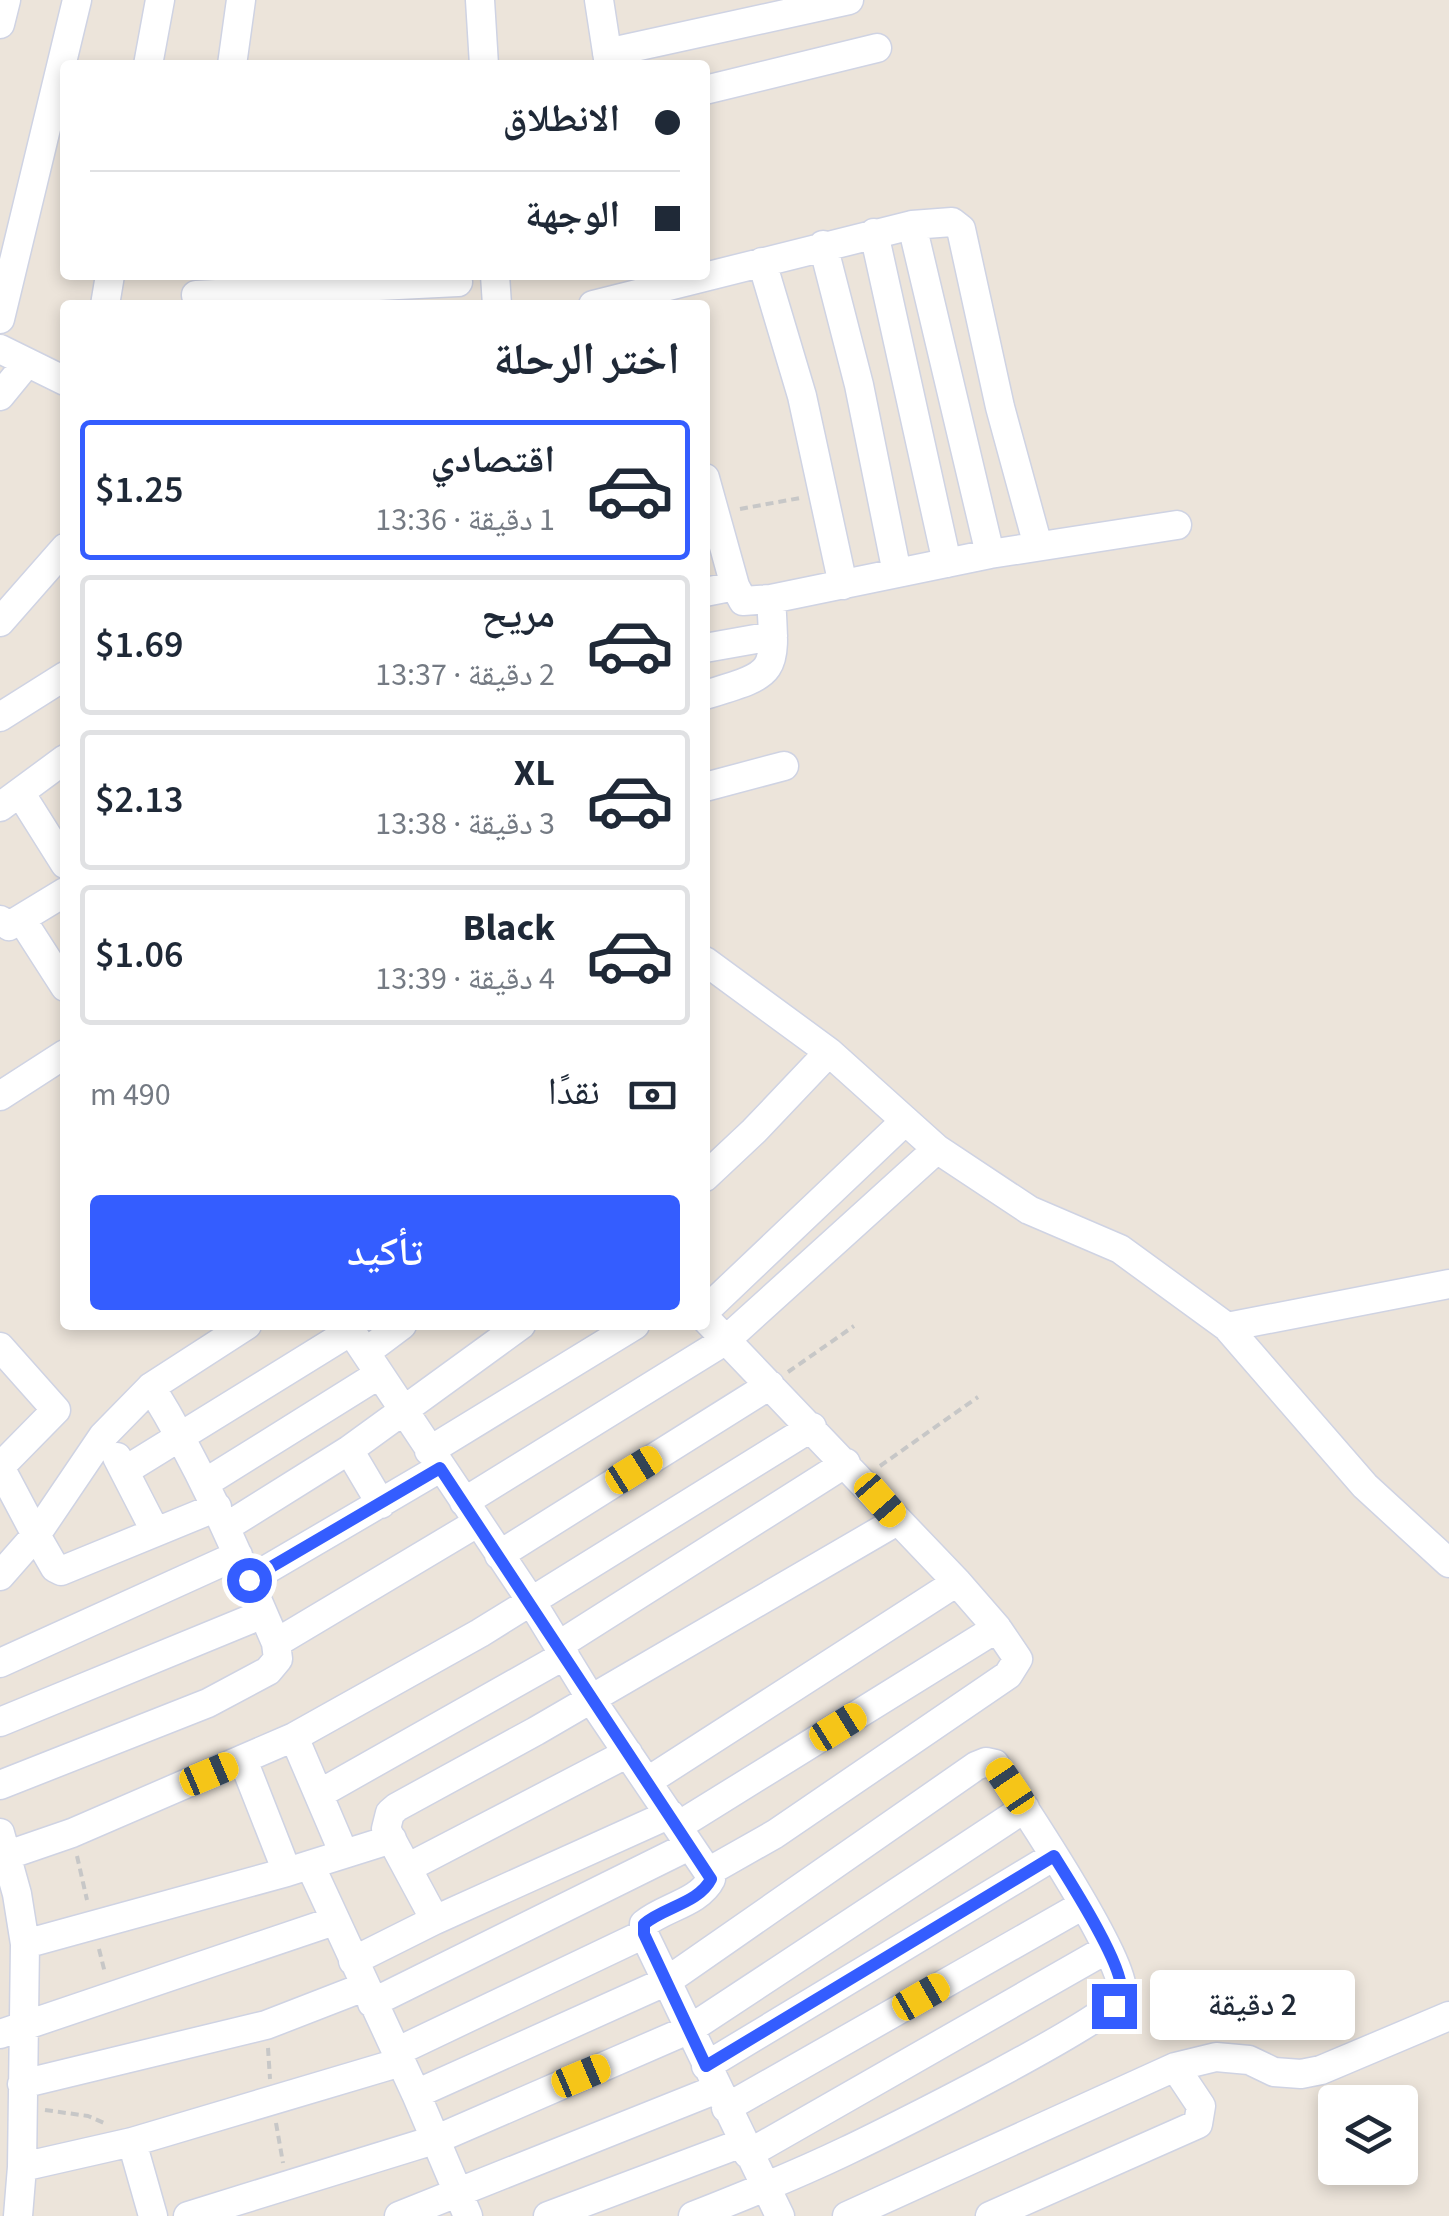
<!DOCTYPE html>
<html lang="ar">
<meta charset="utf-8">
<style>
body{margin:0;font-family:"Source Sans 3","Noto Naskh Arabic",sans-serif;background:#f2f2f3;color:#1f2937;direction:rtl;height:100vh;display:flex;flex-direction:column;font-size:38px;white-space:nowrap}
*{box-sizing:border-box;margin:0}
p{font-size:32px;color:#747a83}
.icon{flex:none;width:55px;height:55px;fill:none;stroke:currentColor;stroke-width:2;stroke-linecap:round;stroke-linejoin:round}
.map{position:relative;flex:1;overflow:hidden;direction:ltr}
.side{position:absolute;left:60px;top:300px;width:650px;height:1030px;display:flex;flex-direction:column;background:#fff;border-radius:10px;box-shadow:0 5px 15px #0003;direction:rtl}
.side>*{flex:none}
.banner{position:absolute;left:60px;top:60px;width:650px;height:220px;border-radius:10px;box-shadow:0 5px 15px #0003;direction:rtl;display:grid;align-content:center;height:220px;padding:0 30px;background:#fff}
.controls{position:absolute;left:1318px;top:2085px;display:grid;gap:20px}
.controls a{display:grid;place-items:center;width:100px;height:100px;border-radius:10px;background:#fff;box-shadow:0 5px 15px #0003;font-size:50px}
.end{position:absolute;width:45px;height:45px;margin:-22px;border:12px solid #345dff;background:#fff;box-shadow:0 0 0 5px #fff}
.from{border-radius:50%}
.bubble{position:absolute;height:70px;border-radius:10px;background:#fff;box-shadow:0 5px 15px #0003;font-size:32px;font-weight:600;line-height:70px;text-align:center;direction:rtl}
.car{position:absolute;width:30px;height:60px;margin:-30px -15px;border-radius:12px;box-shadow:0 0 8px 2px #0007;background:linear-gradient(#f5c518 24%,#345 0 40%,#f5c518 0 76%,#345 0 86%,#f5c518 0)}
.banner b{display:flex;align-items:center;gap:35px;height:95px;font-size:38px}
.banner b+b{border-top:2px solid #e0e1e3}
.banner i{width:25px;height:25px;background:#1f2937}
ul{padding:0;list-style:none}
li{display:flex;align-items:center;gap:30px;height:140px;margin:0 20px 15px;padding:0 10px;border:5px solid #e0e1e3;border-radius:10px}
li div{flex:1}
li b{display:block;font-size:38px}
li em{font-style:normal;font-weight:600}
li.current{border-color:#345dff}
li>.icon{width:90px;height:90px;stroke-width:1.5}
h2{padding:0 30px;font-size:45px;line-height:120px}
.pay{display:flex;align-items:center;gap:25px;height:110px;padding:0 30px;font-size:38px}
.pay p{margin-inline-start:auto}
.button{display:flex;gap:20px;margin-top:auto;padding:20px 30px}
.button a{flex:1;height:115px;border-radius:10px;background:#345dff;color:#fff;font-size:40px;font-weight:600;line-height:115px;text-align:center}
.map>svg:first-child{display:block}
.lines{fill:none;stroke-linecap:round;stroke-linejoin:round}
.minor-casing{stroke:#cfd3e3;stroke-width:31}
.path{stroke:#c7c7c7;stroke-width:4;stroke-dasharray:8 5;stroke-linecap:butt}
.minor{stroke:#fff;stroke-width:28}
.route{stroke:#345dff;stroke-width:12}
</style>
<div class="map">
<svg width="1449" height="2216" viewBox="0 0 1449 2216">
<rect width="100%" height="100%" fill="#ece4da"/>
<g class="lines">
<g class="minor-casing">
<path id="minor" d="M480 0 484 65
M599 0 609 65
M0 24 6 0
M607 53 849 0
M148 65 160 0
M232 65 241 0
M705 90 877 48
M912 225 952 222 961 229 1000 407 1038 546
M874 233 947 563
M823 245 859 385 897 573
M762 262 802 396 843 585
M495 275 497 305
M196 295 458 282
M105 305 110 275
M593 305 912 225 990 554
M0 319 77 0
M0 349 65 381
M0 396 27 363
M705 478 735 586 743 601 771 599 990 554 1177 525
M705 592 735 586
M0 622 65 548
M705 648 773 636
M705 695C777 673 776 675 771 599
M0 717 65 676
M705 787 784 766
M21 794 65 864
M0 807 65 759
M0 920 9 926 65 892
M22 920 65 987
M705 961 829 1052 937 1149 1029 1210 1120 1249 1227 1327 1449 1284
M0 1096 65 1054
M705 1177 754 1131 829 1052
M705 1311 905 1121
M705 1318 957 1582 997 1628 1018 1659 1008 1675 775 1834 708 1872
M347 1325 531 1601 591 1699 708 1872 711 1879C699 1903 664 1907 644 1924V1934L780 2216
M1227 1327 1365 1486 1449 1563
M0 1347 56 1410 0 1467 36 1535 103 1436 151 1387 247 1325
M366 1352 402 1325
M349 1450 381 1504
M429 1451 635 1325
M117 1457 155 1531
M126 1470 351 1331
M205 1483 378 1375
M464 1502 726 1340 937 1149
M226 1527 349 1450 521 1325
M499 1555 770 1385
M0 1576 36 1535 55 1568 61 1571 217 1507
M249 1580 440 1468
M276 1643 477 1523
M559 1645 846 1463
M0 1663 238 1555
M0 1722 263 1614
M294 1737 344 1854
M243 1760 287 1872
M648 1781 957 1582
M0 1785 208 1703 268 1671 278 1659 276 1643C238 1555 202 1469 151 1387
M319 1794 565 1655
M678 1826 997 1628
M0 1833 17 1894 25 1944 22 2167 18 2216
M8 1855 72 1833 294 1737 480 1633 812 1427
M310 1865 416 2094 667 1981 976 1766 986 1762 995 1764C1017 1797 1130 1965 1122 1995 1115 2018 882 2134 846 2151 796 2175 744 2196 693 2216
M409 1867 628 1753
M435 1920 386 1829 390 1813 397 1807 536 1731 897 1521
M25 1944 287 1872 392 1839
M353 1961 435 1920 670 1814
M372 2003 689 1846
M0 2034 334 1921
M396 2052 644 1934
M706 2066 1054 1856
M22 2084 266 2025 364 1987
M416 2094 468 2216
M726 2108 1083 1905
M132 2142 153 2216
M748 2154 1107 1949
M22 2167 132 2142 401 2062
M188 2216 437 2139 690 2029 1025 1808
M399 2216 717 2089
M548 2216 742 2143
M847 2216 1175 2067 1216 2057 1249 2060 1274 2072 1301 2074 1321 2070 1449 2016
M990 2216 1198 2124 1201 2106 1175 2067"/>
</g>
<path class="path" d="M740 509 800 498
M788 1372 854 1326
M880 1466 978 1397
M77 1856 87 1900
M99 1949 105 1973
M268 2048 270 2079
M45 2110 88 2116 104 2123
M276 2123 283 2163"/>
<use href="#minor" class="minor"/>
</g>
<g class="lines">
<path class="route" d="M249 1580 440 1468 711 1879C699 1903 664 1907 644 1924V1934L706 2066 1054 1856C1069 1880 1125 1967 1121 1992 1121 1997 1117 2002 1114 2006"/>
</g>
</svg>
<div class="controls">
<a><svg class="icon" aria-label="layers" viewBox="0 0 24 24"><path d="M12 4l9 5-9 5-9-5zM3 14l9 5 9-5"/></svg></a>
</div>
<i class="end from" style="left:249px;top:1580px"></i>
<i class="end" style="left:1114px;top:2006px"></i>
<div class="bubble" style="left:1150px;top:1970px;width:205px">2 دقيقة</div>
<i class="car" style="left:634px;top:1470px;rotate:58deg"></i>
<i class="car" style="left:880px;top:1500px;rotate:139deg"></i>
<i class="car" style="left:838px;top:1727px;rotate:58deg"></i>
<i class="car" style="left:209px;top:1774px;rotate:67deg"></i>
<i class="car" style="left:1010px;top:1786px;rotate:326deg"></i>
<i class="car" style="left:921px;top:1997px;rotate:60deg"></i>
<i class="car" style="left:581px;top:2076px;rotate:67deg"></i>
<div class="banner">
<b><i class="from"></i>الانطلاق</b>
<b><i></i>الوجهة</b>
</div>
<section class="side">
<h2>اختر الرحلة</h2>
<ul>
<li class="current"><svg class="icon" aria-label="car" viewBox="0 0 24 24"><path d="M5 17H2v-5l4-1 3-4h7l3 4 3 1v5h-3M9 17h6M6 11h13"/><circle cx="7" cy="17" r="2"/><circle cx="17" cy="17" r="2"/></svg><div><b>اقتصادي</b><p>1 دقيقة · 13:36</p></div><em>$1.25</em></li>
<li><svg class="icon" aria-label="car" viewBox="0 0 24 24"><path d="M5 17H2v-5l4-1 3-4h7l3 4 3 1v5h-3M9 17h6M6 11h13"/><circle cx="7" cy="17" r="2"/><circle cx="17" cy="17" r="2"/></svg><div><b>مريح</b><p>2 دقيقة · 13:37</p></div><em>$1.69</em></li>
<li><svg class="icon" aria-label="car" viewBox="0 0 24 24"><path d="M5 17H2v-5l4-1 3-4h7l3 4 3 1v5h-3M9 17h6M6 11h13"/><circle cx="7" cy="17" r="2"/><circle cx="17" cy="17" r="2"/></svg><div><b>XL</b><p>3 دقيقة · 13:38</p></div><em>$2.13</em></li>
<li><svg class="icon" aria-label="car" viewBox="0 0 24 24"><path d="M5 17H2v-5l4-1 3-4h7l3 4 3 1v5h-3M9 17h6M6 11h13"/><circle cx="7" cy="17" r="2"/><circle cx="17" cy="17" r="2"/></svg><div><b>Black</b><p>4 دقيقة · 13:39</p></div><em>$1.06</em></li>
</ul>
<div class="pay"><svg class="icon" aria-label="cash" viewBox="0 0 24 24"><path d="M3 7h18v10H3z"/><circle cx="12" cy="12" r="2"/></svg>نقدًا<p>490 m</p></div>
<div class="button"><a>تأكيد</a></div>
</section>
</div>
